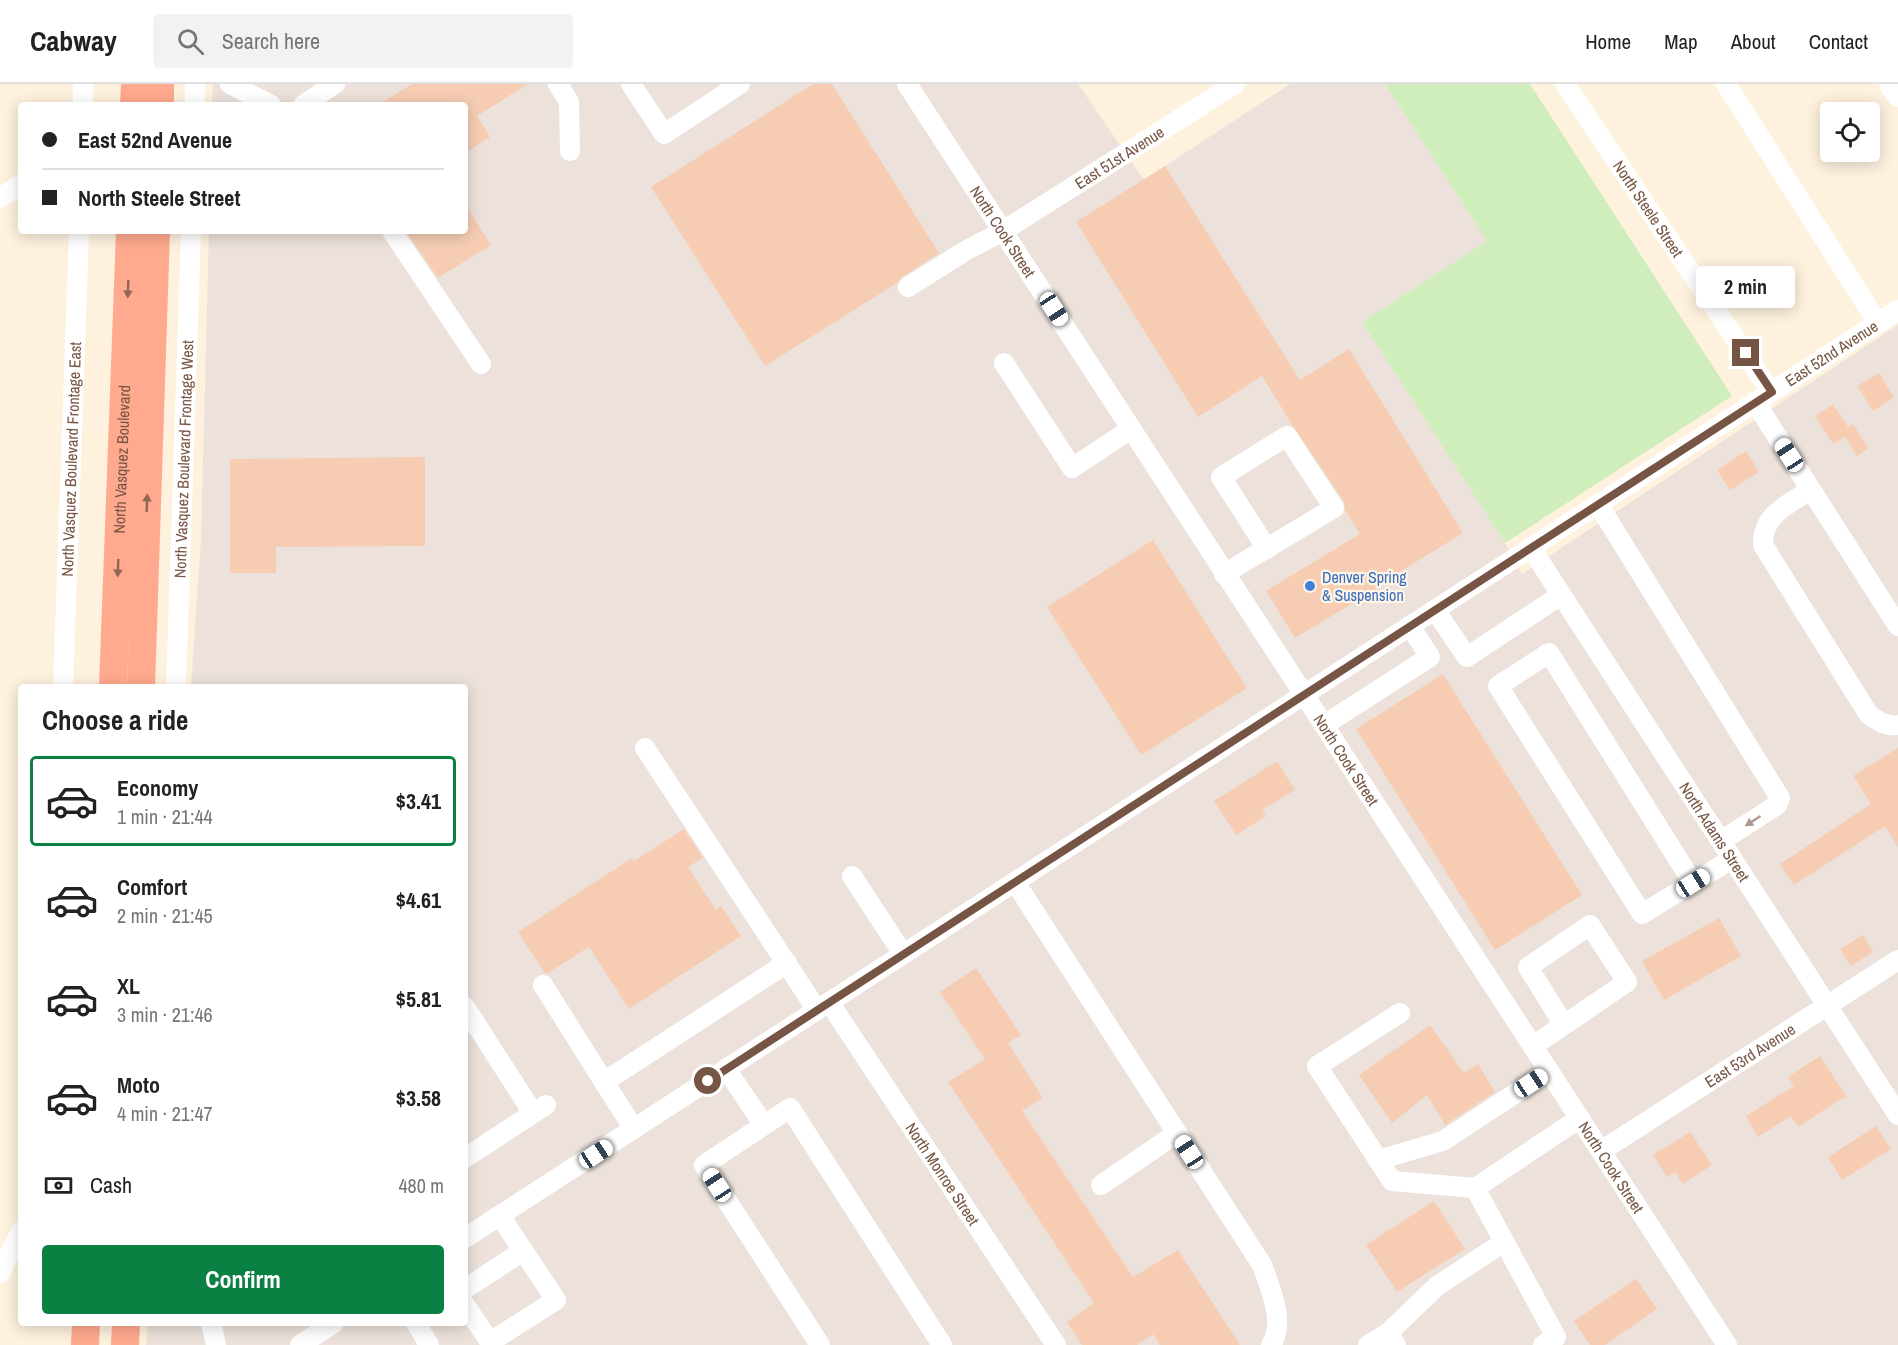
<!DOCTYPE html>
<meta charset="utf-8">
<style>
body{margin:0;font-family:"Archivo Narrow",sans-serif;background:#f2f2f2;color:#222;height:100vh;display:flex;flex-direction:column;font-size:22px;white-space:nowrap}
*{box-sizing:border-box;margin:0}
p{font-size:20px;color:#767676}
.icon{flex:none;width:33px;height:33px;fill:none;stroke:currentColor;stroke-width:2;stroke-linecap:round;stroke-linejoin:round}
.map{position:relative;flex:1;overflow:hidden}
.side{position:absolute;left:18px;top:600px;width:450px;height:642px;display:flex;flex-direction:column;background:#fff;border-radius:6px;box-shadow:0 3px 15px #0003}
.side>*{flex:none}
.guide{position:absolute;left:18px;top:18px;width:450px;height:132px;border-radius:6px;box-shadow:0 3px 15px #0003;display:grid;align-content:center;height:132px;padding:0 24px;background:#fff}
.fabs{position:absolute;left:1820px;top:18px;display:grid;gap:12px}
.fabs a{display:grid;place-items:center;width:60px;height:60px;border-radius:6px;background:#fff;box-shadow:0 3px 15px #0003;font-size:30px}
.end{position:absolute;width:27px;height:27px;margin:-14px;border:8px solid #765544;background:#fff;box-shadow:0 0 0 3px #fff}
.from{border-radius:50%}
.bubble{position:absolute;height:42px;border-radius:6px;background:#fff;box-shadow:0 3px 15px #0003;font-size:20px;font-weight:700;line-height:42px;text-align:center}
.car{position:absolute;width:18px;height:36px;margin:-18px -9px;border-radius:8px;box-shadow:0 0 4px 2px #0007;background:linear-gradient(#fff 24%,#345 0 40%,#fff 0 76%,#345 0 86%,#fff 0)}
.guide b{display:flex;align-items:center;gap:21px;height:57px;font-size:22px}
.guide b+b{border-top:2px solid #e0e0e0}
.guide i{width:15px;height:15px;background:#222}
ul{padding:0;list-style:none}
li{display:flex;align-items:center;gap:18px;height:90px;margin:0 12px 9px;padding:0 12px;border:3px solid transparent;border-radius:6px}
li div{flex:1}
li b{display:block;font-size:22px}
li em{font-style:normal;font-weight:700}
li.selected{border-color:#0b8043}
li>.icon{width:54px;height:54px;stroke-width:1.5}
h2{padding:0 24px;font-size:27px;line-height:72px}
.pay{display:flex;align-items:center;gap:15px;height:66px;padding:0 24px;font-size:22px}
.pay p{margin-inline-start:auto}
.button{display:flex;gap:12px;margin-top:auto;padding:12px 24px}
.button a{flex:1;height:69px;border-radius:6px;background:#0b8043;color:#fff;font-size:24px;font-weight:700;line-height:69px;text-align:center}
header{display:flex;align-items:center;gap:36px;box-sizing:border-box;height:84px;padding:0 30px;background:#fff;border-bottom:2px solid #e0e0e0}
header strong{font-size:28px}
nav{display:flex;gap:33px;margin-inline-start:auto;font-size:21px}
.search{width:420px;height:54px;background:#f2f2f2;display:flex;align-items:center;gap:15px;box-sizing:border-box;padding:0 21px;border-radius:6px;color:#767676;font-size:22px}
.map>svg:first-child{display:block}
.industrial{fill:#ece2db}
.green{fill:#d0edbc}
.building{fill:#f6cdb3}
.lines{fill:none;stroke-linecap:round;stroke-linejoin:round}
.minor{stroke:#fff;stroke-width:20}
.highway{stroke:#ffaa8e;stroke-width:28}
.oneway{fill:#916653}
.oneway2{fill:#ad998f}
.route{stroke:#765544;stroke-width:8}
.shop-dot{fill:#3f7fe0;stroke:#fff5e6;stroke-width:2}
.labels{text-anchor:middle;stroke-width:4.5;stroke-linejoin:round;paint-order:stroke}
.street-label{font-size:16px;fill:#765544;stroke:#fff5e6}
.shop-label{font-size:16px;fill:#366cbe;stroke:#fff5e6;text-anchor:start}
</style>
<header>
<strong>Cabway</strong>
<div class="search"><svg class="icon" aria-label="search" viewBox="0 0 24 24"><circle cx="10" cy="10" r="6"/><path d="M15 15l6 6"/></svg>Search here</div>
<nav><a>Home</a><a>Map</a><a>About</a><a>Contact</a></nav>
</header>
<div class="map">
<svg width="1898" height="1261" viewBox="0 0 1898 1261">
<rect width="100%" height="100%" fill="#fef1de"/>
<path class="industrial" d="M213 0H1078L1144 96 1290 0H1385L1487 157 1362 238 1505 459 1522 490 1898 241V1261H146L148 1239H465V603H191L201 455 209 147H465V21H212Z"/>
<path class="green" d="M1385 0H1530L1732 312 1505 459 1362 238 1487 157Z"/>
<path class="building" d="M412 0H528L477 32 490 53 465 69V21H378Z
M813 0H832L939 169 902 193 897 199 765 282 651 103Z
M1165 82 1300 296 1349 265 1463 449 1380 500 1381 502 1295 554 1266 507 1360 450 1345 426 1344 417 1293 342 1262 292 1198 333 1076 138Z
M465 120 491 161 438 194 406 147H465Z
M1879 289 1894 313 1873 327 1857 302Z
M1833 320 1848 343 1853 340 1868 364 1857 372 1845 353 1833 360 1815 332Z
M1746 367 1759 388 1730 406 1717 386Z
M425 373V462L276 463V489H230V375Z
M1153 456 1247 604 1141 671 1047 523Z
M1443 590 1582 811 1495 866 1356 645Z
M1898 664V763L1885 742 1794 801 1780 780 1871 720 1853 692Z
M1277 677 1295 706 1262 726 1266 732 1236 751 1214 717Z
M684 745 703 774 688 783 716 826 721 822 741 852 629 925 589 863 546 890 545 889 518 848 632 774 634 777Z
M1719 834 1741 872 1664 916 1642 877Z
M1863 851 1873 868 1851 882 1840 865Z
M976 884 1021 951 1008 959 1043 1014 1022 1027 1133 1193 1178 1166 1240 1261H1160L1153 1250 1137 1261H1082L1067 1238 1094 1219 948 998 985 975 940 908Z
M1430 941 1464 989 1478 980 1495 1008 1445 1041 1427 1011 1392 1039 1359 991Z
M1820 972 1846 1012 1798 1043 1791 1032 1758 1053 1746 1032 1794 1002 1788 993Z
M1876 1042 1891 1065 1842 1096 1828 1073Z
M1690 1048 1712 1081 1683 1100 1675 1088 1667 1093 1653 1071Z
M1434 1117 1465 1165 1397 1208 1366 1161Z
M1636 1195 1657 1225 1605 1261H1590L1574 1237Z"/>
<g class="lines">
<g class="minor">
<path d="M230 0 271 21"/>
<path d="M558 0 569 18 570 67"/>
<path d="M631 0 664 50 740 0"/>
<path id="s1" d="M907 0 1727 1261"/>
<path id="s2" d="M1565 0 1771 308"/>
<path d="M1726 0 1878 239"/>
<path d="M1889 0 1898 13"/>
<path d="M83 21V0"/>
<path d="M195 21V0"/>
<path d="M303 21 335 0"/>
<path d="M0 114 21 100"/>
<path d="M392 147 481 280"/>
<path id="s3" d="M908 203 965 167 1003 147 1235 0"/>
<path d="M1004 279 1072 384 1131 345"/>
<path d="M1755 318 1898 542"/>
<path d="M1811 406C1788 420 1762 431 1763 461L1869 631C1878 637 1887 643 1898 641"/>
<path d="M1598 420 1780 714 1777 721 1721 757"/>
<path id="s4" d="M1531 464 1898 1031"/>
<path d="M1224 490 1334 424 1287 352 1221 393 1267 465"/>
<path d="M1435 526 1467 573 1561 511"/>
<path id="s5" d="M63 603 79 147"/>
<path id="s6" d="M176 603 191 147"/>
<path d="M1324 641 1430 573 1410 542"/>
<path d="M645 664 817 926"/>
<path d="M852 792 903 870"/>
<path d="M1015 798 1262 1181C1270 1204 1286 1239 1271 1261"/>
<path d="M1693 799 1549 569 1498 602 1642 830 1732 775"/>
<path d="M543 901 604 998 787 879"/>
<path id="s7" d="M829 918 1056 1261"/>
<path d="M465 923 533 1029"/>
<path d="M1400 929 1317 982 1392 1097 1475 1104 1580 1034"/>
<path d="M1533 962 1627 898 1590 841 1528 883 1564 941"/>
<path d="M726 985 764 1041"/>
<path d="M604 998 634 1045"/>
<path id="s8" d="M1601 1067 1898 876"/>
<path d="M465 1074 546 1021"/>
<path d="M1378 1076 1443 1057 1549 987"/>
<path d="M1101 1101 1177 1049"/>
<path d="M1475 1104 1556 1253 1543 1261"/>
<path id="s9" d="M465 1154 1898 226"/>
<path d="M0 1189 21 1147"/>
<path d="M465 1205 523 1167"/>
<path d="M465 1221 490 1258 556 1216 500 1132"/>
<path d="M211 1239 216 1261"/>
<path d="M416 1239 429 1261"/>
<path d="M1388 1249 1437 1202 1504 1158"/>
<path d="M300 1261 334 1239"/>
<path d="M820 1261 704 1081 790 1024 942 1261"/>
<path d="M1368 1261 1388 1249 1396 1261"/>
</g>
<g class="highway">
<path d="M134 21 135 0"/>
<path d="M160 21V0"/>
<path id="s10" d="M113 603 130 147"/>
<path d="M141 603 156 147"/>
<path d="M85 1261 86 1239"/>
<path d="M125 1261 126 1239"/>
</g>
</g>
<defs><path id="oneway-solid" d="M-6-.8H1V-3.2L6.5 0L1 3.2V.8H-6Z" transform="scale(1.5)"/></defs>
<g class="oneway">
<use href="#oneway-solid" transform="translate(128 205) rotate(92)"/>
<use href="#oneway-solid" transform="translate(147 419) rotate(-88)"/>
<use href="#oneway-solid" transform="translate(118 484) rotate(92)"/>
</g>
<use class="oneway2" href="#oneway-solid" transform="translate(1753 737) rotate(147)"/>
<g class="lines">
<path class="route" d="M708 997 1772 308 1746 269"/>
</g>
<circle class="shop-dot" cx="1310" cy="502" r="6"/>
<g class="labels">
<g class="street-label">
<text dy="6" stroke="none"><textPath href="#s3" startOffset="248">East 51st Avenue</textPath></text>
<text dy="6" stroke="none"><textPath href="#s2" startOffset="150">North Steele Street</textPath></text>
<text dy="6" stroke="none"><textPath href="#s1" startOffset="176">North Cook Street</textPath></text>
<text dy="6" stroke="none"><textPath href="#s9" startOffset="1628">East 52nd Avenue</textPath></text>
<text dy="6" stroke="none"><textPath href="#s5" startOffset="228">North Vasquez Boulevard Frontage East</textPath></text>
<text dy="6" stroke="none"><textPath href="#s10" startOffset="228">North Vasquez Boulevard</textPath></text>
<text dy="6" stroke="none"><textPath href="#s6" startOffset="228">North Vasquez Boulevard Frontage West</textPath></text>
<text dy="6" stroke="none"><textPath href="#s1" startOffset="806">North Cook Street</textPath></text>
<text dy="6" stroke="none"><textPath href="#s4" startOffset="338">North Adams Street</textPath></text>
<text dy="6" stroke="none"><textPath href="#s8" startOffset="177">East 53rd Avenue</textPath></text>
<text dy="6" stroke="none"><textPath href="#s1" startOffset="1292">North Cook Street</textPath></text>
<text dy="6" stroke="none"><textPath href="#s7" startOffset="206">North Monroe Street</textPath></text>
</g>
<g class="shop-label">
<text x="1322" y="499">Denver Spring<tspan x="1322" dy="18">&amp; Suspension</tspan></text>
</g>
</g>
</svg>
<div class="fabs">
<a><svg class="icon" aria-label="locate" viewBox="0 0 24 24"><circle cx="12" cy="12" r="6"/><path d="M12 2v4M12 18v4M2 12h4M18 12h4"/></svg></a>
</div>
<i class="end from" style="left:708px;top:997px"></i>
<i class="end" style="left:1746px;top:269px"></i>
<div class="bubble" style="left:1696px;top:182px;width:99px">2 min</div>
<i class="car" style="left:1054px;top:225px;rotate:147deg"></i>
<i class="car" style="left:1789px;top:371px;rotate:327deg"></i>
<i class="car" style="left:1693px;top:799px;rotate:58deg"></i>
<i class="car" style="left:1531px;top:999px;rotate:57deg"></i>
<i class="car" style="left:1189px;top:1068px;rotate:327deg"></i>
<i class="car" style="left:596px;top:1070px;rotate:57deg"></i>
<i class="car" style="left:717px;top:1101px;rotate:327deg"></i>
<div class="guide">
<b><i class="from"></i>East 52nd Avenue</b>
<b><i></i>North Steele Street</b>
</div>
<section class="side">
<h2>Choose a ride</h2>
<ul>
<li class="selected"><svg class="icon" aria-label="car" viewBox="0 0 24 24"><path d="M5 17H2v-5l4-1 3-4h7l3 4 3 1v5h-3M9 17h6M6 11h13"/><circle cx="7" cy="17" r="2"/><circle cx="17" cy="17" r="2"/></svg><div><b>Economy</b><p>1 min · 21:44</p></div><em>$3.41</em></li>
<li><svg class="icon" aria-label="car" viewBox="0 0 24 24"><path d="M5 17H2v-5l4-1 3-4h7l3 4 3 1v5h-3M9 17h6M6 11h13"/><circle cx="7" cy="17" r="2"/><circle cx="17" cy="17" r="2"/></svg><div><b>Comfort</b><p>2 min · 21:45</p></div><em>$4.61</em></li>
<li><svg class="icon" aria-label="car" viewBox="0 0 24 24"><path d="M5 17H2v-5l4-1 3-4h7l3 4 3 1v5h-3M9 17h6M6 11h13"/><circle cx="7" cy="17" r="2"/><circle cx="17" cy="17" r="2"/></svg><div><b>XL</b><p>3 min · 21:46</p></div><em>$5.81</em></li>
<li><svg class="icon" aria-label="car" viewBox="0 0 24 24"><path d="M5 17H2v-5l4-1 3-4h7l3 4 3 1v5h-3M9 17h6M6 11h13"/><circle cx="7" cy="17" r="2"/><circle cx="17" cy="17" r="2"/></svg><div><b>Moto</b><p>4 min · 21:47</p></div><em>$3.58</em></li>
</ul>
<div class="pay"><svg class="icon" aria-label="cash" viewBox="0 0 24 24"><path d="M3 7h18v10H3z"/><circle cx="12" cy="12" r="2"/></svg>Cash<p>480 m</p></div>
<div class="button"><a>Confirm</a></div>
</section>
</div>
